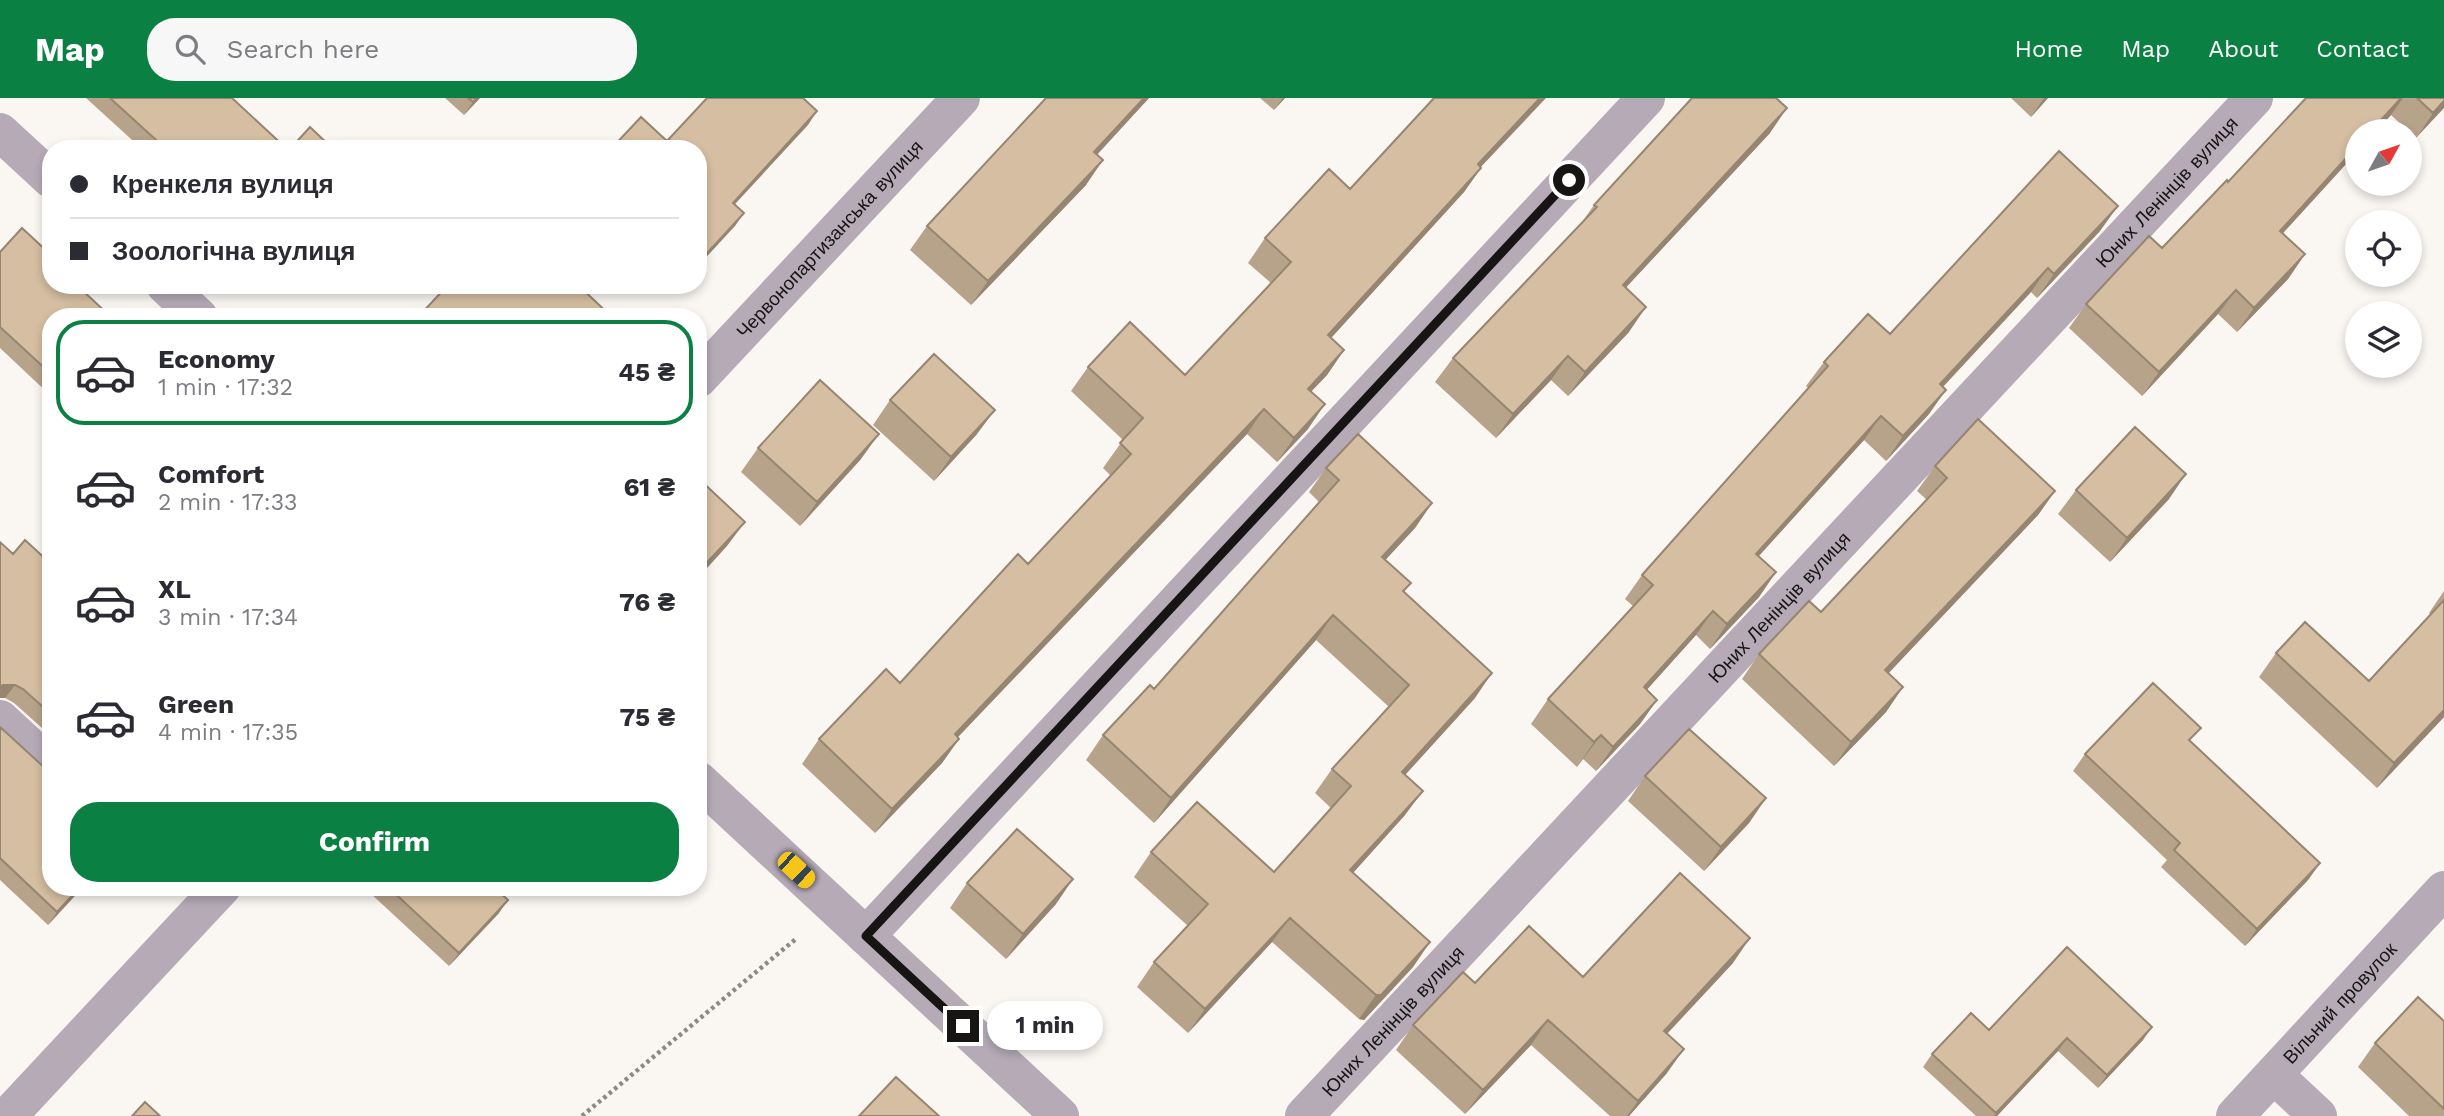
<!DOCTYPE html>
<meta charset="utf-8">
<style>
body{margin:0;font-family:"Work Sans",sans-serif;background:#f7f7f7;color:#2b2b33;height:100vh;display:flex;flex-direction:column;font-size:26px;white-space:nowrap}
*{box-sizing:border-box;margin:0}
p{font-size:23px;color:#7c7c81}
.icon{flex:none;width:38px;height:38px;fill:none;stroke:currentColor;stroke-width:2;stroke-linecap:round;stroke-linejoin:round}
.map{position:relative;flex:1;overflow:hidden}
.panel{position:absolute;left:42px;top:210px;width:665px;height:588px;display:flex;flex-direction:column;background:#fff;border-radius:28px;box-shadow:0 4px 10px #0003}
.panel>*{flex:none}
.hud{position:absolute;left:42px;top:42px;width:665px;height:154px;border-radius:28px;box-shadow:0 4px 10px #0003;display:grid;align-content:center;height:154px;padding:0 28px;background:#fff}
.needle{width:46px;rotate:50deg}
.fabs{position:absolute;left:2345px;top:21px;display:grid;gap:14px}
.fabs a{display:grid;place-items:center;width:77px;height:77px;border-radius:50%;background:#fff;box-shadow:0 4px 10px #0003;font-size:35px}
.end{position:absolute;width:32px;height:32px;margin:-16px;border:9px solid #161513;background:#fff;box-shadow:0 0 0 4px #fff}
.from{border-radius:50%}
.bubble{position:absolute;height:49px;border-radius:24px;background:#fff;box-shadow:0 4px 10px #0003;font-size:23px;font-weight:700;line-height:49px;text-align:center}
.car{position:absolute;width:21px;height:42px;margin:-21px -10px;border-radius:9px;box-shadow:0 0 5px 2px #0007;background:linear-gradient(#f5c518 24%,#345 0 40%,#f5c518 0 76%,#345 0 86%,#f5c518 0)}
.hud b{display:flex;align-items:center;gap:24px;height:66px;font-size:26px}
.hud b+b{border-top:2px solid #e1e1e2}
.hud i{width:18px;height:18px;background:#2b2b33}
ul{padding:12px 0 0;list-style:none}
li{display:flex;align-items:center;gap:21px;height:105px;margin:0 14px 10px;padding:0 14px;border:4px solid transparent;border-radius:28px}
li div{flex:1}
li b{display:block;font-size:26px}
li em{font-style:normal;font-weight:700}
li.current{border-color:#0b8043}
li>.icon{width:63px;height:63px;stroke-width:1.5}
.action{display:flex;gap:14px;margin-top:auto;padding:14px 28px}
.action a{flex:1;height:80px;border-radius:28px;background:#0b8043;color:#fff;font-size:28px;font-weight:700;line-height:80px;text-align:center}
header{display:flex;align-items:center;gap:42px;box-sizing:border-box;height:98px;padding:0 35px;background:#0b8043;color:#fff}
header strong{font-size:33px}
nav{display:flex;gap:38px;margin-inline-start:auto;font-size:24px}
.search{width:490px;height:63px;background:#f7f7f7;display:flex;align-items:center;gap:18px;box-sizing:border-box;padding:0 24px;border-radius:28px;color:#7c7c81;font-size:26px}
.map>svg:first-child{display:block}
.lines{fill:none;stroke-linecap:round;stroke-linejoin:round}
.path{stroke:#8c8a87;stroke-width:4.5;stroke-dasharray:3.5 3.5;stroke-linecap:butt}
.minor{stroke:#b5aab6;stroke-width:38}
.wall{fill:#b7a38a}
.shaded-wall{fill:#958571}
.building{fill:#d5bea1;stroke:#958571;stroke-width:2}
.route{stroke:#161513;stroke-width:9}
.labels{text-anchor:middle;stroke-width:5;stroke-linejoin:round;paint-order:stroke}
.street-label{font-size:19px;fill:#161513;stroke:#fff}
</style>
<header>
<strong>Map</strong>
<div class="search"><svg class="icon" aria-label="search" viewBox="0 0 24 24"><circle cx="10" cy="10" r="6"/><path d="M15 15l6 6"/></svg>Search here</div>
<nav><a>Home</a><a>Map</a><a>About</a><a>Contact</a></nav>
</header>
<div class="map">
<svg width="2444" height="1018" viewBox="0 0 2444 1018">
<rect width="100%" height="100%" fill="#faf7f3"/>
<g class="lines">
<path class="path" d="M582 1018 797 840"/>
<g class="minor">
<path d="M0 34 51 81"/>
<path d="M165 187 199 219"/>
<path id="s1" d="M698 281 961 0"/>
<path d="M0 621 51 668"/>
<path d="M698 682 1060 1018"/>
<path d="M866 838 1646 0"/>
<path d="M2274 977 2318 1018"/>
<path d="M8 1018 222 789"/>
<path id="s2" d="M1304 1018 2254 0"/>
<path id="s3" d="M2235 1018 2444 792"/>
</g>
</g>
<path class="wall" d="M86 0H232L287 51H142Z
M445 0H480L464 17Z
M1046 0H1149L1097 57 1086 87 971 207 910 152 927 128Z
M1260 0H1285L1274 12Z
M2011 0H2048L2031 19Z
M2306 0H2444L2416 40 2391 17 2376 33H2357V54L2283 135 2305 156 2288 181 2237 234 2218 216 2142 298 2069 230 2086 206 2162 150 2228 84Z
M1770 35 1626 189 1629 234 1568 298 1551 282 1496 340 1435 284 1453 260 1580 127 1594 107Z
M1481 69V70L1464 94 1331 240 1344 252 1327 277 1311 293 1308 331 1277 364 1247 336 958 639 959 641 942 665 875 735 802 666 819 641 900 585 1028 466 1111 378 1103 370 1123 342 1071 293 1088 269 1185 277 1271 185 1248 165 1265 140 1350 91Z
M2100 133 2037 200 2031 194 1943 289 1929 316 1886 363 1864 342 1758 458 1776 474 1759 499 1710 551 1696 537 1646 592 1657 602 1640 626 1596 673 1583 661 1577 669 1531 626 1548 601 1633 508 1625 501 1642 477 1808 290 1806 288 1824 264 1890 236Z
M0 154 83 192 51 219V298L0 250Z
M890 302 977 336 934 383 873 327Z
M758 350 861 361 800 428 741 374Z
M1935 368 2055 393 2038 417 1888 575 1903 589 1886 614 1834 668 1742 581 1759 556 1821 514 1927 402 1917 393Z
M1326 370 1432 405 1415 430 1385 462 1411 485 1404 494 1475 600 1405 677V717L1353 775 1430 844 1413 869 1364 922 1359 921 1272 844 1188 935 1137 889 1154 864 1188 828 1134 779 1151 754 1274 774 1331 710 1315 695 1332 671 1389 609 1316 542 1154 725 1086 662 1103 637 1154 591 1319 404 1309 394Z
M2076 392 2169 401 2110 464 2058 416Z
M0 444 13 456 51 466V638L14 605 5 600H0Z
M2444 493V619L2377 690 2259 579 2276 555 2369 583 2431 516 2429 515Z
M0 629 51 789H83L48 827 0 782Z
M2191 643 2320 765 2308 782 2245 848 2161 769 2167 762 2073 673 2085 656Z
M1645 678 1766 700 1749 725 1704 773 1628 703Z
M967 785 1056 806 1006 861 950 810Z
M373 789H494L499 815 449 868 369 794Z
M1733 865 1667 936V975L1629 1018H1610L1531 947 1465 1016 1396 952 1413 927 1475 885 1583 879Z
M2444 923V1018H2409L2358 969 2375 945Z
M1989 932 2143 942 2098 990 2058 953 1997 1018H1976L1923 969 1932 956Z"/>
<path class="shaded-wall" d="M477 0H480L464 17 473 4Z
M1144 0H1149L1077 78 1094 54Z
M1283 0H1285L1274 12Z
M1540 0H1546L1460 91 1478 66Z
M2044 0H2048L2031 19Z
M2401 0H2403L2391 17 2376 33H2371Z
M2444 3V10L2416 40 2433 15Z
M1787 10 1770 35 1606 211 1623 187Z
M817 13 808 27 724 118 733 105Z
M2357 48V54L2263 157 2280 133Z
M1103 62 1086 87 971 207 988 183Z
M1481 70 1464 94 1311 262 1328 237Z
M2118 108 2100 133 2037 200 2054 176Z
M744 115 735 128 698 168V165Z
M2305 156 2288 181 2237 234 2254 210Z
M2048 170 2031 194 1923 310 1940 286Z
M2236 192 2218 216 2142 298 2159 274Z
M1646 209 1629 234 1568 298 1585 274Z
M1344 252 1327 277 1291 315 1308 291Z
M1568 258 1551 282 1496 340 1513 316Z
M1946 292 1929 316 1886 363 1903 338Z
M1325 306 1308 331 1277 364 1294 340Z
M1264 311 1247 336 937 661 955 636Z
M995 312 977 336 934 383 951 359Z
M1881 318 1864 342 1739 480 1756 456Z
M879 336 861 361 800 428 817 404Z
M2186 376 2169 401 2110 464 2127 440Z
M2055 393 2038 417 1868 597 1885 572Z
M1432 405 1415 430 1365 484 1382 459Z
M745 424 727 448 698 480V474Z
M1776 474 1759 499 1710 551 1727 526Z
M1713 513 1696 537 1627 614 1644 589Z
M1333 517 1316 542 1154 725 1171 700Z
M1492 575 1475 600 1385 699 1402 674Z
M3 587H15L5 600H0V589Z
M1903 589 1886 614 1834 668 1851 644Z
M1657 602 1640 626 1596 673 1613 649Z
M2444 612V619L2377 690 2394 665Z
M1601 637 1577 669 1594 644Z
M959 641 942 665 875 735 892 711Z
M1423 693 1405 717 1333 797 1350 772Z
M1766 700 1749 725 1704 773 1721 749Z
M2320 765 2308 782 2245 848 2257 831Z
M1073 781 1056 806 1006 861 1023 836Z
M80 789H83L48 827 57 814Z
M508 802 499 815 449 868 459 855Z
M1290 820 1272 844 1188 935 1205 911Z
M1750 840 1733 865 1647 957 1664 933Z
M1430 844 1413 869 1364 922 1359 921 1376 897Z
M1548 922 1531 947 1465 1016 1483 992Z
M2152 929 2143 942 2098 990 2107 977Z
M2067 940 2058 953 1997 1018H1994Z
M1684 951 1667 975 1629 1018H1627L1638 1003Z"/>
<path class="building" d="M110 0H232L287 51H166Z
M468 0H477L473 4Z
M707 0H803L817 13 733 105 744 115 698 165V51H611L641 19 667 43Z
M1046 0H1144L1094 54 1103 62 988 183 927 128Z
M1434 0H1540L1478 66 1481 70 1328 237 1344 252 1308 291 1325 306 1294 340 1264 311 955 636 959 641 892 711 819 641 886 571 900 585 1018 456 1028 466 1131 356 1120 345 1143 320 1088 269 1130 224 1185 277 1291 164 1265 140 1329 71 1350 91Z
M1692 0H1776L1787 10 1623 187 1646 209 1585 274 1568 258 1513 316 1453 260 1597 109 1594 107Z
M2306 0H2401L2371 33H2357V48L2280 133 2305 156 2254 210 2236 192 2159 274 2086 206 2149 138 2162 150 2227 82 2228 84Z
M2417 0H2444V3L2433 15Z
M310 29 333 51H290Z
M2059 53 2118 108 2054 176 2048 170 1940 286 1946 292 1903 338 1881 318 1756 456 1776 474 1727 526 1713 513 1644 589 1657 602 1613 649 1601 637 1594 644 1548 601 1653 487 1642 477 1828 268 1824 264 1868 216 1890 236Z
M22 130 51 157V187H83L85 189 82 192 111 219H51V276L0 229V154Z
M448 187H578L612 219H418Z
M934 256 995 312 951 359 890 302Z
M820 282 879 336 817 404 758 350Z
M1978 321 2055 393 1885 572 1903 589 1851 644 1759 556 1809 503 1821 514 1947 380 1935 368Z
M2135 329 2186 376 2127 440 2076 392Z
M1358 336 1432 405 1382 459 1411 485 1403 493 1492 575 1402 674 1423 693 1350 772 1430 844 1381 897H1376L1290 820 1205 911 1154 864 1208 806 1151 754 1197 704 1274 774 1351 688 1332 671 1409 587 1333 517 1171 700 1103 637 1150 587 1154 591 1339 382 1326 370Z
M698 380 745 424 698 474Z
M25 442 51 466V616L23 591 15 587H3L0 589V444L13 456Z
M2444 502V612L2394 665 2276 555 2305 524 2369 583Z
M2153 585 2201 630 2189 642 2320 765 2257 831 2174 752 2180 745 2085 656Z
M0 629 46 671 51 674V789H80L57 814 0 760Z
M1689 631 1766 700 1721 749 1645 678Z
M1017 731 1073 781 1023 836 967 785Z
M1680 775 1750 840 1664 933 1684 951 1638 1003 1548 922 1483 992 1413 927 1463 874 1475 885 1529 828 1583 879Z
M388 789H494L508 802 459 855Z
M2067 849 2152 929 2107 977 2067 940 1996 1015 1932 956 1971 915 1989 932Z
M2418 899 2444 923V1011L2375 945Z
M896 979 939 1018H859Z
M145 1004 160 1018H132Z"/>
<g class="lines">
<path class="route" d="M963 928 866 838 1569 82"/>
</g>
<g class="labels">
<g class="street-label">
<text dy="7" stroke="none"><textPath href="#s2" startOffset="1264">Юних Ленінців вулиця</textPath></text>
<text dy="7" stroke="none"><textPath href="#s1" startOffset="192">Червонопартизанська вулиця</textPath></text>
<text dy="7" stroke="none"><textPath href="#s2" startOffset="696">Юних Ленінців вулиця</textPath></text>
<text dy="7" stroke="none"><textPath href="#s3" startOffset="154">Вільний провулок</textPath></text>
<text dy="7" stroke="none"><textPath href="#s2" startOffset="130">Юних Ленінців вулиця</textPath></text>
</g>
</g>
</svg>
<div class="fabs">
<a><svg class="needle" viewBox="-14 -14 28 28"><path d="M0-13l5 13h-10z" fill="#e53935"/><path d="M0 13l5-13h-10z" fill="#7c7c81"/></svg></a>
<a><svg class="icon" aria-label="locate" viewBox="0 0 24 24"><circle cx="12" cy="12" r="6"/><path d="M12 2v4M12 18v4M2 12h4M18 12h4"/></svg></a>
<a><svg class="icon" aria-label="layers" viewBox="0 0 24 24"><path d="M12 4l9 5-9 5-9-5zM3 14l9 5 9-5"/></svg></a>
</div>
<i class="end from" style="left:1569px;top:82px"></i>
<i class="end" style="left:963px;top:928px"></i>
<div class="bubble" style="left:987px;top:903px;width:116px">1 min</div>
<i class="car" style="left:796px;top:772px;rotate:133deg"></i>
<div class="hud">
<b><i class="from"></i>Кренкеля вулиця</b>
<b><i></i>Зоологічна вулиця</b>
</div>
<section class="panel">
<ul>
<li class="current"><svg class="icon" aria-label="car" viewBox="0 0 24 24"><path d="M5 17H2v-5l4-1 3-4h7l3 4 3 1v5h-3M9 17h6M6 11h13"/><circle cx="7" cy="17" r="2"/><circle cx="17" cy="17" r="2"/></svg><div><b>Economy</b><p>1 min · 17:32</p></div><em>45 ₴</em></li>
<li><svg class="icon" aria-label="car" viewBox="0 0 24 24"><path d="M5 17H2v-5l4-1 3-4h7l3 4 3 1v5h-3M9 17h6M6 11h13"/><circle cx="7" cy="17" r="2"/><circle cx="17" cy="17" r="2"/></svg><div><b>Comfort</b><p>2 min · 17:33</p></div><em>61 ₴</em></li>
<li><svg class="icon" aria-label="car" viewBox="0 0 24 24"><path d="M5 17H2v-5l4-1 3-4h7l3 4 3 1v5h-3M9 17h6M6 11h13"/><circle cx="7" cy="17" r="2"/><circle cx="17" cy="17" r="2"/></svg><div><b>XL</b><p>3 min · 17:34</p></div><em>76 ₴</em></li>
<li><svg class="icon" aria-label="car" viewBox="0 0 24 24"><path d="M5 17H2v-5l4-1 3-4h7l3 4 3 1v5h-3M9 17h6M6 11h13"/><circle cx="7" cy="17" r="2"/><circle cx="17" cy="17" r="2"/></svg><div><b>Green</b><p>4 min · 17:35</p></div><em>75 ₴</em></li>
</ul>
<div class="action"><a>Confirm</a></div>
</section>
</div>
